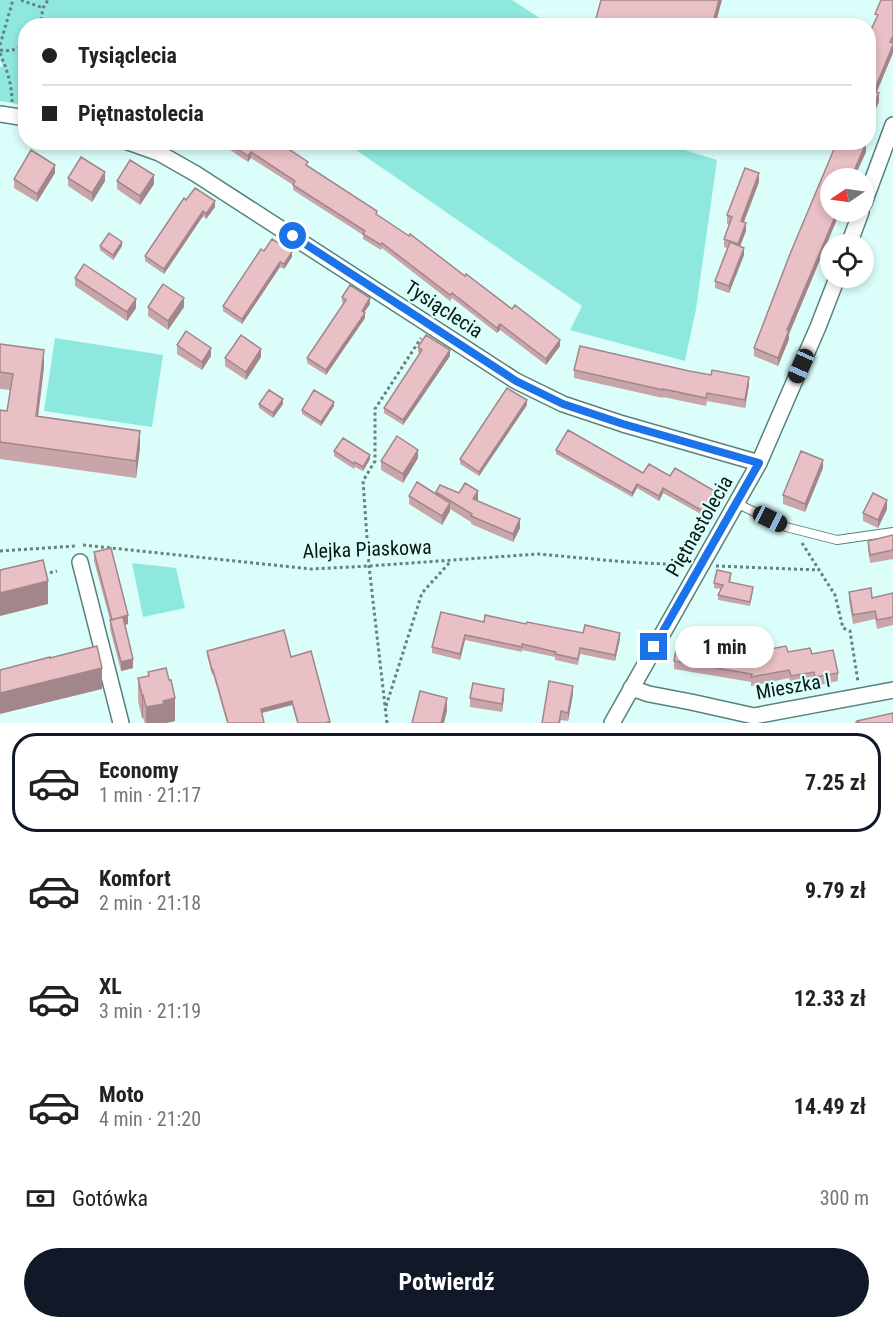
<!DOCTYPE html>
<html lang="pl">
<meta charset="utf-8">
<style>
body{margin:0;font-family:"Roboto Condensed",sans-serif;background:#f6f6f6;color:#222;height:100vh;display:flex;flex-direction:column;font-size:22px;white-space:nowrap}
*{box-sizing:border-box;margin:0}
p{font-size:20px;color:#767676}
.icon{flex:none;width:33px;height:33px;fill:none;stroke:currentColor;stroke-width:2;stroke-linecap:round;stroke-linejoin:round}
.map{position:relative;height:723px;overflow:hidden}
.panel{display:flex;flex-direction:column;background:#fff;flex:1}
.panel>*{flex:none}
.banner{position:absolute;left:18px;top:18px;width:858px;height:132px;border-radius:24px;box-shadow:0 3px 9px #0003;display:grid;align-content:center;height:132px;padding:0 24px;background:#fff}
.needle{width:39px;rotate:257deg}
.tools{position:absolute;left:820px;top:168px;display:grid;gap:12px}
.tools a{display:grid;place-items:center;width:54px;height:54px;border-radius:50%;background:#fff;box-shadow:0 3px 9px #0003;font-size:30px}
.end{position:absolute;width:27px;height:27px;margin:-14px;border:8px solid #1a73e8;background:#fff;box-shadow:0 0 0 3px #fff}
.from{border-radius:50%}
.bubble{position:absolute;height:42px;border-radius:21px;background:#fff;box-shadow:0 3px 9px #0003;font-size:20px;font-weight:700;line-height:42px;text-align:center}
.car{position:absolute;width:18px;height:36px;margin:-18px -9px;border-radius:8px;box-shadow:0 0 4px 2px #0007;background:linear-gradient(#222 24%,#8ab4d8 0 40%,#222 0 76%,#8ab4d8 0 86%,#222 0)}
.banner b{display:flex;align-items:center;gap:21px;height:57px;font-size:22px}
.banner b+b{border-top:2px solid #e0e0e0}
.banner i{width:15px;height:15px;background:#222}
ul{padding:10px 0 0;list-style:none}
li{display:flex;align-items:center;gap:18px;height:99px;margin:0 12px 9px;padding:0 12px;border:3px solid transparent;border-radius:24px}
li div{flex:1}
li b{display:block;font-size:22px}
li em{font-style:normal;font-weight:700}
li.active{border-color:#111827}
li>.icon{width:54px;height:54px;stroke-width:1.5}
.pay{display:flex;align-items:center;gap:15px;height:66px;padding:0 24px;font-size:22px}
.pay p{margin-inline-start:auto}
.primary-button{display:flex;gap:12px;margin-top:auto;padding:12px 24px}
.primary-button a{flex:1;height:69px;border-radius:36px;background:#111827;color:#fff;font-size:24px;font-weight:700;line-height:69px;text-align:center}
.map>svg:first-child{display:block}
.green{fill:#8fe8de}
.lines{fill:none;stroke-linecap:round;stroke-linejoin:round}
.service-casing{stroke:#59817d;stroke-width:10}
.minor-casing{stroke:#59817d;stroke-width:18}
.path{stroke:#68817e;stroke-width:3;stroke-dasharray:3 3;stroke-linecap:butt}
.service{stroke:#fff;stroke-width:8}
.minor{stroke:#fff;stroke-width:15}
.wall{fill:#c8a5a9}
.shaded-wall{fill:#a2868a}
.building{fill:#e8c0c5;stroke:#a2868a;stroke-width:1.5}
.route{stroke:#1a73e8;stroke-width:8}
.labels{text-anchor:middle;stroke-width:4.5;stroke-linejoin:round;paint-order:stroke}
.street-label{font-size:20px;fill:#071715;stroke:#dbfefa}
</style>
<div class="map">
<svg width="893" height="723" viewBox="0 0 893 723">
<rect width="100%" height="100%" fill="#dbfefa"/>
<path class="green" d="M0 0H512L549 24V25L86 26 79 22 76 25 26 26V101L22 105 0 101V67L3 66 0 60Z
M662 143 717 160 696 309 685 361 570 330 582 306 346 143Z
M55 338 163 355 152 427 44 411Z
M132 563 176 568 185 608 143 617Z"/>
<g class="lines">
<g class="service-casing">
<path id="service" d="M736 503 786 527 837 540 893 532"/>
</g>
<g class="minor-casing">
<path id="minor" d="M0 114 26 118
M128 142 159 153 196 174 516 381 563 404 623 424 759 463
M864 203 893 125
M849 244 861 212
M80 562 121 723
M631 688 649 694 691 702 754 716 893 690
M612 723 759 463 818 327 837 278"/>
</g>
<path class="path" d="M21 0 43 8
M40 26 43 8 48 0
M0 45 13 0
M0 50C10 52 17 49 26 45
M0 53C7 70 12 84 12 102
M802 543 835 595 843 628 850 631 858 682
M83 545 311 569 369 566 538 554 626 562 683 565
M0 551 76 546
M716 566 819 570
M44 574 57 571
M386 706 422 593 451 561
M387 723 369 566 363 481 375 461V409L421 338"/>
<use href="#service" class="service"/>
<use href="#minor" class="minor"/>
</g>
<path class="wall" d="M218 142H278L308 167 465 276 560 346 546 365 500 330 497 333 452 298 450 301 382 248 381 250 363 239V235L293 190V185L251 158 248 162Z
M837 142H864L866 143V152L854 178H831V212H840L789 334V339L778 366 754 356V348L790 254Z
M55 173 37 202 14 188V179Z
M68 178 105 181 92 202 68 186Z
M117 181 154 184 140 205 117 189Z
M759 182 744 222 746 231 740 246 744 255 729 293 715 288V281L727 248 724 247V239L729 225 727 224V215Z
M186 200 215 207 206 219 203 216 164 274 145 261V256Z
M100 246H122L113 260 100 250Z
M264 251 292 257 284 269 280 267 242 324 223 311V306Z
M75 278 136 308 127 321 75 286Z
M342 297 370 304 364 312 365 318 326 375 307 363V358L344 304 342 302Z
M148 307H184L168 330 148 316Z
M0 344 44 367 38 416 140 448 136 478 0 459V410L7 411 10 390 0 389Z
M177 345 211 356 202 370 177 354Z
M418 347 450 356 403 425 384 413V408L420 354 418 352Z
M261 357 246 380 225 366V358Z
M574 370 749 385 745 408 707 401 706 406 663 397V398L574 378Z
M259 404H283L273 418 259 408Z
M527 405 479 476 460 464V459Z
M334 406 321 426 302 414V410Z
M556 450 643 473 670 476 718 497 706 517 663 493 659 501 637 488 632 497 556 454Z
M334 451 370 459 363 471 355 467 354 469 334 456Z
M418 458 403 483 381 470V461Z
M823 468 805 512 783 504V495Z
M436 492 459 493 478 500 477 501 520 528 513 542 471 524V522L450 509V511L442 525 409 504V496L436 494Z
M887 509 878 528 863 521V513Z
M893 535V559L870 563 868 549V541Z
M94 552 128 624 124 625 133 668 121 671 110 629V620L94 561Z
M731 578 730 582 753 591 750 606 718 600V595L721 589 714 588V583Z
M849 592 872 598 893 593V625L877 629 875 619 853 624 849 601Z
M484 622 526 624 620 639 615 661 580 654 578 665 555 660V657L522 650V652L465 640 460 660 432 653V647Z
M207 651 291 657 330 723H297L292 705 262 713 264 723H227L213 674 212 675 207 655Z
M788 652 812 654 838 673V681L815 686 814 680 791 684 789 678 751 686V682L674 669V661L745 654Z
M148 672 175 721 166 723H145L143 718H142L138 701V678L148 676Z
M573 694 568 721 561 720 560 723H542Z
M504 697 502 712 470 707V698Z"/>
<path class="shaded-wall" d="M719 0H722L715 26H712Z
M893 36V53L874 99V91Z
M879 93V102L868 127V119Z
M866 143V152L854 178H851Z
M251 152V158L248 162V156Z
M55 165V173L37 202V194Z
M105 172V181L92 202V193Z
M759 173V182L741 229V221Z
M154 175V184L140 205V196Z
M215 201V207L206 219V214Z
M203 211V216L164 274V269Z
M837 212H840L789 334V339L778 366V358L787 330Z
M746 223V231L738 252V244Z
M122 242V246L113 260V255Z
M744 248V255L729 293V286Z
M292 252V257L284 269V264Z
M280 262V267L242 324V319Z
M184 298V307L168 330V321Z
M370 298V304L362 316V311Z
M136 299V308L127 321V312Z
M365 313V318L326 375V370Z
M500 324V330L497 333V328Z
M560 340V346L546 365V359Z
M211 348V356L202 370V362Z
M261 349V357L246 380V372Z
M44 350V367L36 433V416Z
M450 350V356L403 425V420Z
M749 377V385L745 408V400Z
M283 399V404L273 418V413Z
M527 400V405L479 476V472Z
M334 402V406L321 426V422Z
M140 431V448L136 478V461Z
M418 450V458L403 483V474Z
M370 455V459L363 471V467Z
M823 460V468L805 512V504Z
M637 484V488L632 497V493Z
M663 488V493L659 501V496Z
M478 491V500L473 508V499Z
M718 493V497L706 517V513Z
M887 500V509L878 528V520Z
M450 503V511L442 525V516Z
M520 519V528L513 542V534Z
M48 581V604L0 616V593Z
M128 615V624L112 628V620Z
M620 633V639L615 661V655Z
M465 635V640L460 660V654Z
M133 659V668L121 671V662Z
M102 668V689L0 714V693Z
M573 686V694L568 721V713Z
M504 689V697L502 712V704Z
M142 695H143V718H142Z
M175 698V721L166 723H146V707L163 701Z
M447 698V711L444 723H441Z
M292 701V705L261 713V709Z"/>
<path class="building" d="M601 0H719L712 26H594Z
M881 0H893V36L890 42 893 43V45L874 91 879 93 868 119V36L878 15 875 14Z
M227 142H278L308 162 306 165 377 211 376 214 409 236 410 234 465 276 466 274 512 309 515 305 560 340 546 359 500 324 497 328 452 293 450 295 382 243 381 245 363 234 365 231 293 185 295 181 251 152 248 156Z
M837 142 866 143 851 178H831V212H837L787 330H789L778 358 754 348 790 254Z
M31 150 55 165 37 194 14 179Z
M81 157 105 172 92 193 68 178Z
M130 160 154 175 140 196 117 181Z
M745 168 759 173 741 221 746 223 738 244 724 239 732 217 727 215Z
M195 188 215 201 206 214 203 211 164 269 145 256 184 198 186 200Z
M109 233 122 242 113 255 100 246Z
M272 239 292 252 284 264 280 262 242 319 223 306 261 249 264 251Z
M730 242 744 248 729 286 715 281Z
M84 264 136 299 127 312 75 278Z
M163 284 184 298 168 321 148 307Z
M350 285 370 298 362 311 365 313 326 370 307 358 346 300 342 297Z
M186 331 211 348 202 362 177 345Z
M241 335 261 349 246 372 225 358Z
M426 335 450 350 403 420 384 408 422 350 418 347Z
M0 344 44 350 36 416 140 431 136 461 0 442V410L7 411 13 374 0 372Z
M580 346 689 371 711 375 712 370 749 377 745 400 707 393 706 398 663 389V390L574 370Z
M507 388 527 400 479 472 460 459Z
M269 390 283 399 273 413 259 404Z
M314 390 334 402 321 422 302 410Z
M568 430 643 473 649 464 670 476 675 468 718 493 706 513 663 488 659 496 637 484 632 493 556 450Z
M397 436 418 450 403 474 381 461Z
M343 438 370 455 363 467 355 462 354 464 334 451Z
M801 451 823 460 805 504 783 495Z
M417 482 450 503 442 516 409 496Z
M465 483 478 491 473 499 520 519 513 534 471 516 472 514 436 492 440 485 459 493Z
M873 493 887 500 878 520 863 513Z
M893 535V550L870 555 868 541Z
M111 548 128 615 112 620 94 552Z
M43 560 48 581 0 593V570Z
M717 570 731 573 729 582 753 587 750 602 718 595 723 585 714 583Z
M871 588 872 598 893 593V617L877 620 875 611 853 615 849 592Z
M441 612 484 622 485 615 526 624 527 622 583 633 585 625 620 633 615 655 580 648 578 659 555 654 556 652 522 644V647L465 635 460 654 432 647Z
M123 617 133 659 121 662 110 620Z
M284 630 291 657 311 651 330 722H328L329 723H298L292 701 261 709 264 723H228L213 670H212L207 651Z
M678 638 745 649 744 654 786 646 788 652 810 648 812 654 833 650 838 673 815 677 814 672 791 676 789 670 751 677 752 674 674 661Z
M97 646 102 668 0 693V670L50 657V658Z
M166 668 169 680H171L175 698 163 701 164 704 146 707 143 695H142L138 678 149 676 148 672Z
M549 681 573 686 568 713 561 711 559 723H542Z
M473 683 504 689 502 704 470 698Z
M420 691 447 698 441 723H412Z
M893 713V723H855L858 722 857 721Z"/>
<g class="lines">
<path class="route" d="M293 236 516 381 563 404 623 424 759 463 654 647"/>
</g>
<g class="labels">
<g class="street-label">
<text transform="translate(444 309) rotate(33)" y="7">Tysiąclecia</text>
<text transform="translate(699 526) rotate(-60)" y="7">Piętnastolecia</text>
<text transform="translate(367 549) rotate(-2)" y="7">Alejka Piaskowa</text>
<text transform="translate(793 686) rotate(-10)" y="7">Mieszka I</text>
</g>
</g>
</svg>
<div class="tools">
<a><svg class="needle" viewBox="-14 -14 28 28"><path d="M0-13l5 13h-10z" fill="#e53935"/><path d="M0 13l5-13h-10z" fill="#767676"/></svg></a>
<a><svg class="icon" aria-label="locate" viewBox="0 0 24 24"><circle cx="12" cy="12" r="6"/><path d="M12 2v4M12 18v4M2 12h4M18 12h4"/></svg></a>
</div>
<i class="end from" style="left:293px;top:236px"></i>
<i class="end" style="left:654px;top:647px"></i>
<div class="bubble" style="left:675px;top:626px;width:99px">1 min</div>
<i class="car" style="left:801px;top:366px;rotate:204deg"></i>
<i class="car" style="left:770px;top:519px;rotate:116deg"></i>
<div class="banner">
<b><i class="from"></i>Tysiąclecia</b>
<b><i></i>Piętnastolecia</b>
</div>
</div>
<section class="panel">
<ul>
<li class="active"><svg class="icon" aria-label="car" viewBox="0 0 24 24"><path d="M5 17H2v-5l4-1 3-4h7l3 4 3 1v5h-3M9 17h6M6 11h13"/><circle cx="7" cy="17" r="2"/><circle cx="17" cy="17" r="2"/></svg><div><b>Economy</b><p>1 min · 21:17</p></div><em>7.25 zł</em></li>
<li><svg class="icon" aria-label="car" viewBox="0 0 24 24"><path d="M5 17H2v-5l4-1 3-4h7l3 4 3 1v5h-3M9 17h6M6 11h13"/><circle cx="7" cy="17" r="2"/><circle cx="17" cy="17" r="2"/></svg><div><b>Komfort</b><p>2 min · 21:18</p></div><em>9.79 zł</em></li>
<li><svg class="icon" aria-label="car" viewBox="0 0 24 24"><path d="M5 17H2v-5l4-1 3-4h7l3 4 3 1v5h-3M9 17h6M6 11h13"/><circle cx="7" cy="17" r="2"/><circle cx="17" cy="17" r="2"/></svg><div><b>XL</b><p>3 min · 21:19</p></div><em>12.33 zł</em></li>
<li><svg class="icon" aria-label="car" viewBox="0 0 24 24"><path d="M5 17H2v-5l4-1 3-4h7l3 4 3 1v5h-3M9 17h6M6 11h13"/><circle cx="7" cy="17" r="2"/><circle cx="17" cy="17" r="2"/></svg><div><b>Moto</b><p>4 min · 21:20</p></div><em>14.49 zł</em></li>
</ul>
<div class="pay"><svg class="icon" aria-label="cash" viewBox="0 0 24 24"><path d="M3 7h18v10H3z"/><circle cx="12" cy="12" r="2"/></svg>Gotówka<p>300 m</p></div>
<div class="primary-button"><a>Potwierdź</a></div>
</section>
